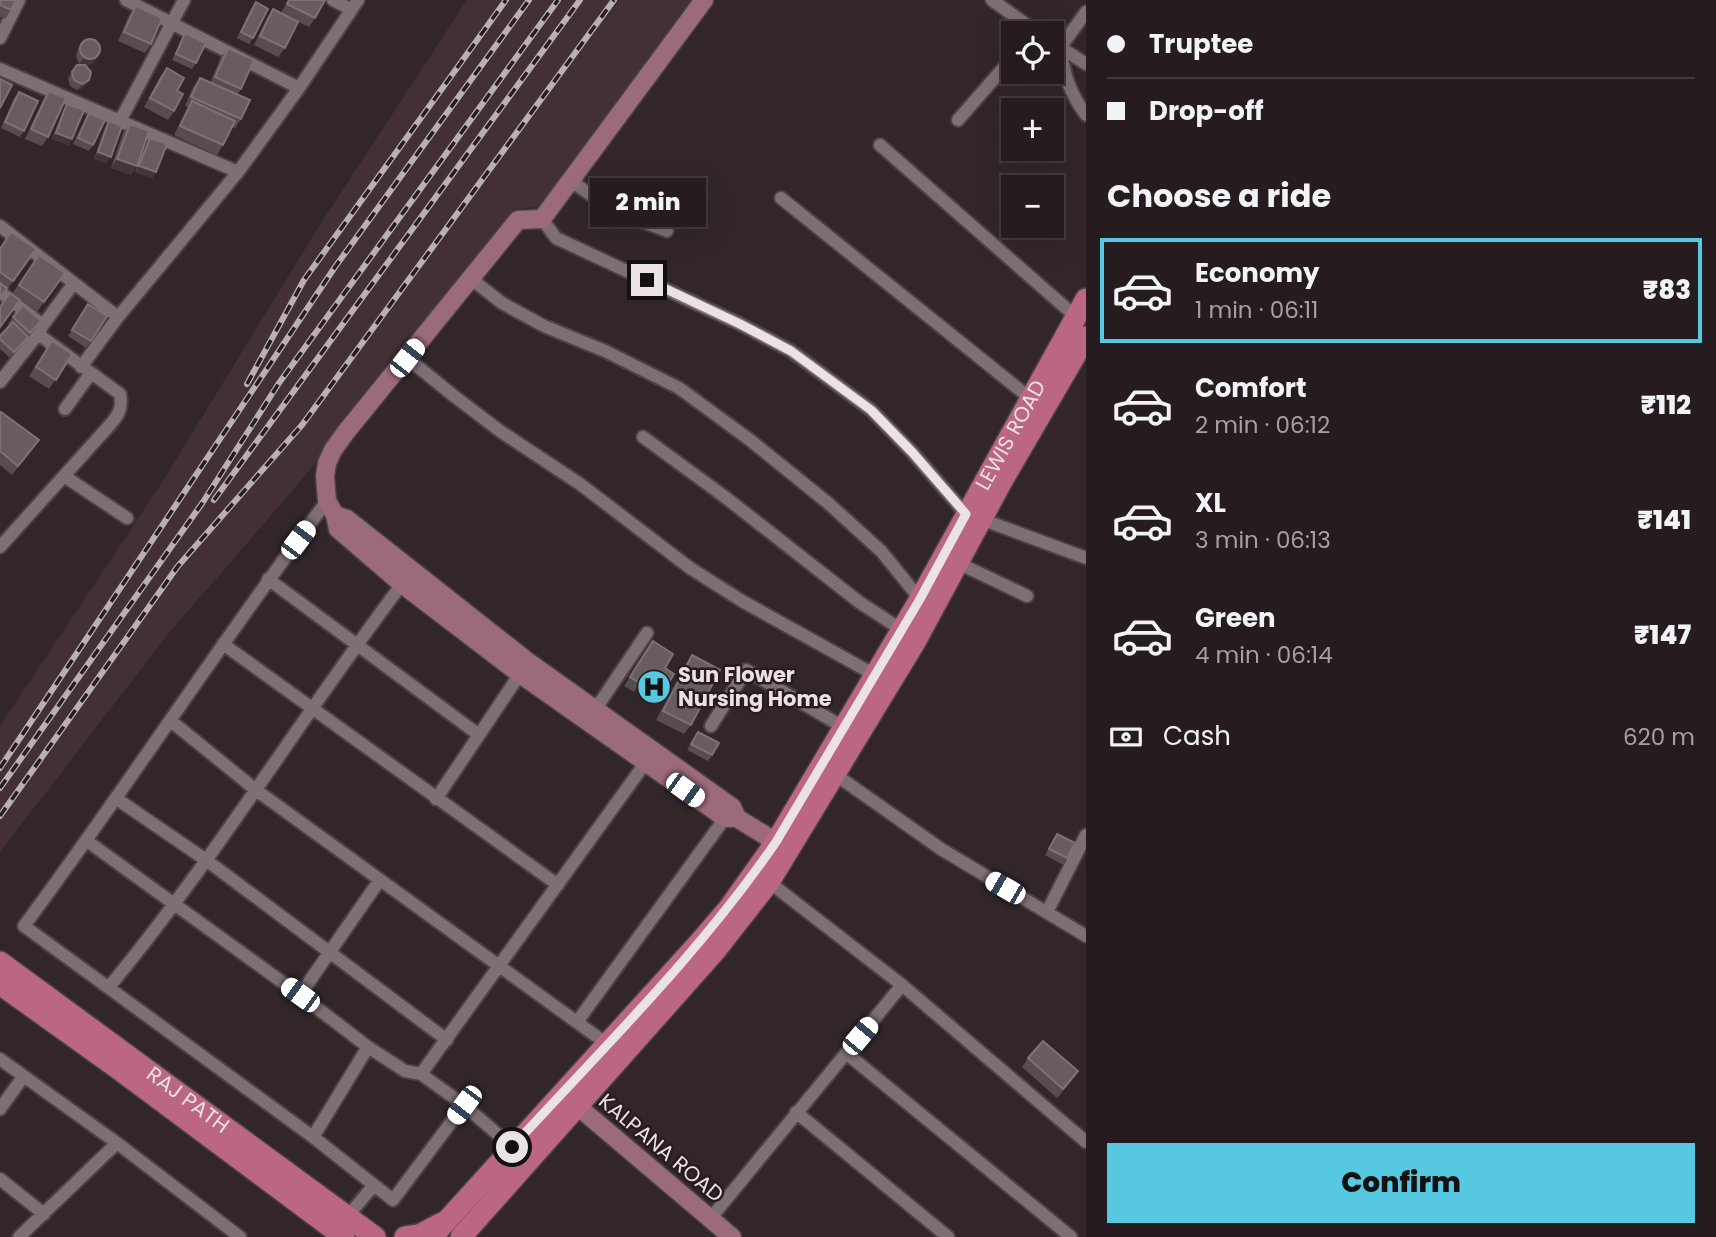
<!DOCTYPE html>
<meta charset="utf-8">
<style>
body{margin:0;font-family:Poppins,sans-serif;background:#32292c;color:#f1f3f6;height:100vh;display:flex;flex-direction:column;font-size:26px;white-space:nowrap}
*{box-sizing:border-box;margin:0}
p{font-size:23px;color:#a4a1a4}
.icon{flex:none;width:38px;height:38px;fill:none;stroke:currentColor;stroke-width:2;stroke-linecap:round;stroke-linejoin:round}
.map{position:relative;flex:1;overflow:hidden}
.sheet{display:flex;flex-direction:column;background:#261c1f;width:630px}
.sheet>*{flex:none}
.guide{display:grid;align-content:center;height:154px;padding:0 21px;background:#261c1f}
.tools{position:absolute;left:1001px;top:21px;display:grid;gap:14px}
.tools a{display:grid;place-items:center;width:63px;height:63px;border-radius:0px;background:#261c1f;box-shadow:0 7px 28px #0002,0 0 0 2px #423a3d;font-size:35px}
.end{position:absolute;width:32px;height:32px;margin:-16px;border:9px solid #eae2e4;background:#111;box-shadow:0 0 0 4px #111}
.from{border-radius:50%}
.bubble{position:absolute;height:49px;border-radius:0px;background:#261c1f;box-shadow:0 7px 28px #0002,0 0 0 2px #423a3d;font-size:23px;font-weight:800;line-height:49px;text-align:center}
.car{position:absolute;width:21px;height:42px;margin:-21px -10px;border-radius:9px;box-shadow:0 0 5px 2px #0007;background:linear-gradient(#fff 24%,#345 0 40%,#fff 0 76%,#345 0 86%,#fff 0)}
.guide b{display:flex;align-items:center;gap:24px;height:66px;font-size:26px}
.guide b+b{border-top:2px solid #423a3d}
.guide i{width:18px;height:18px;background:#f1f3f6}
ul{padding:0;list-style:none}
li{display:flex;align-items:center;gap:21px;height:105px;margin:0 14px 10px;padding:0 7px;border:4px solid transparent;border-radius:0px}
li div{flex:1}
li b{display:block;font-size:26px}
li em{font-style:normal;font-weight:800}
li.on{border-color:#56c9e0}
li>.icon{width:63px;height:63px;stroke-width:1.5}
h2{padding:0 21px;font-size:32px;line-height:84px}
.pay{display:flex;align-items:center;gap:18px;height:77px;padding:0 21px;font-size:26px}
.pay p{margin-inline-start:auto}
.cta{display:flex;gap:14px;margin-top:auto;padding:14px 21px}
.cta a{flex:1;height:80px;border-radius:0px;background:#56c9e0;color:#111;font-size:28px;font-weight:800;line-height:80px;text-align:center}
main{display:flex;flex:1;min-height:0}
.map>svg:first-child{display:block}
.built{fill:#423034}
.lines{fill:none;stroke-linecap:round;stroke-linejoin:round}
.street-casing{stroke:#4b4244;stroke-width:16}
.secondary-casing{stroke:#4b4244;stroke-width:21}
.primary-casing{stroke:#4b4244;stroke-width:24}
.street{stroke:#7e6f73;stroke-width:12}
.secondary{stroke:#9c6b7a;stroke-width:18}
.primary{stroke:#bb6781;stroke-width:21}
.rail-casing{stroke:#b9b0b2;stroke-width:6}
.rail{stroke:#281c1f;stroke-width:3.5;stroke-dasharray:10;stroke-linecap:butt}
.wall{fill:#594c4f}
.shaded-wall{fill:#433639}
.building{fill:#695c5f;stroke:#7d7174;stroke-width:2}
.route{stroke:#eae2e4;stroke-width:9}
.labels{text-anchor:middle;stroke-width:5;stroke-linejoin:round;paint-order:stroke}
.street-label{font-size:21px;fill:#eae2e4;stroke:#281c1f}
.poi-label{font-size:21px;font-weight:bold;fill:#eae2e4;stroke:#281c1f;text-anchor:start}
</style>
<main>
<div class="map">
<svg width="1086" height="1237" viewBox="0 0 1086 1237">
<rect width="100%" height="100%" fill="#322629"/>
<path class="built" d="M467 0H693L539 207 514 209 426 329 300 482 169 633 0 852V726L159 487 321 223Z"/>
<g class="lines">
<g class="street-casing">
<path id="street" d="M126 0 299 88
M333 0 350 9
M992 0 1038 33
M1086 12 1060 48C1065 76 1069 92 1086 115
M0 38 19 0
M1052 42 1086 64
M0 69 238 172
M121 119 184 0
M958 120 1013 57
M880 145 1075 316
M571 181 614 211 667 231
M781 198 1031 399
M542 219 556 238 740 324 791 351 871 410 912 452 966 514
M0 226 118 317
M470 278 502 303 544 326 605 351 679 388 750 440 828 503 881 551 920 599
M0 292 43 325 38 334
M43 325 74 283
M407 358 454 396 500 431 580 484 690 568 742 601 875 675
M81 367 118 317 238 172 299 88 358 0
M0 382 38 334 120 394C123 409 118 416 108 427L0 547
M65 409 91 373
M643 437 725 497 859 602 902 630
M64 476 127 518
M327 501C222 640 128 786 24 926L313 1137 393 1200 464 1105 512 1147
M981 519 1086 558
M958 563 1027 596
M268 579 479 735
M223 644 558 885
M595 710 647 633
M171 721 256 790 607 1044
M711 726 746 670 843 727
M836 775 941 849 1086 936
M117 799 206 860 447 1040
M436 799 520 674
M87 841 300 995
M769 882 902 985 1086 1142
M1047 912 1086 835
M109 987C215 859 302 716 402 584
M577 1022 725 818
M368 1047 300 995 379 881
M846 1053 1071 1237
M0 1059 117 1143 240 1237
M421 1074 646 762
M0 1109 23 1077
M796 1112 948 1237
M313 1137 368 1047 405 1071 421 1074 464 1105
M0 1179 44 1214
M347 1217 374 1185
M710 1219 902 985
M19 1237 117 1143"/>
</g>
<g class="secondary-casing">
<path id="secondary" d="M704 0 542 219 518 220 346 432 333 450 327 463 325 476 327 501 335 515 338 529 402 584 520 674 725 818H737L776 842
M335 515 347 519 527 661 732 807 737 818
M569 1099 732 1237"/>
</g>
<g class="primary-casing">
<g id="primary">
<path id="s1" d="M0 962 375 1237"/>
<path d="M0 984 120 1070 344 1237"/>
<path d="M405 1237 419 1235 442 1223"/>
<path id="s2" d="M432 1237 698 944 729 908 776 842 920 599 1086 299"/>
<path d="M461 1237 715 951 769 882 915 642 1002 481 1086 337"/>
</g>
</g>
<use href="#street" class="street"/>
<use href="#secondary" class="secondary"/>
<use href="#primary" class="primary"/>
<g class="rail-casing">
<path id="rail" d="M247 384 304 280 506 0
M214 500 580 0
M0 768 335 267 529 0
M0 788 203 502 279 383 558 0
M0 816 178 566 302 425 614 0"/>
</g>
<use href="#rail" class="rail"/>
</g>
<path class="wall" d="M0 0 11 10 5 19 0 17Z
M288 0H325L315 18 309 27 281 13Z
M256 2 253 38 249 44 237 38 251 9Z
M136 6 151 44 145 53 118 41 129 15Z
M273 9 285 48 278 57 254 45 267 18Z
M185 33 196 63 192 69 172 60 181 40Z
M82 42 94 62 87 66 85 65 89 80 85 86 77 90 70 86 68 78 77 65H85L79 64 76 56 78 49Z
M228 48 241 89 237 95 241 119 235 128 232 127 223 145 217 155 174 135 188 107 185 106 193 87 200 78 210 83 221 57Z
M167 68 177 91 174 111 168 120 144 107 160 77Z
M49 91 48 137 42 146 25 139 43 100Z
M19 92 24 131 20 137 1 128 14 98Z
M67 104 72 139 68 145 52 139 63 110Z
M89 113 93 145 89 151 73 144 85 119Z
M109 121 106 163 94 159 105 127Z
M130 124 131 175 111 168 123 133Z
M150 138 156 172 152 178 135 172 146 144Z
M0 249H36L7 290H6L0 298Z
M39 255 65 273 37 312 12 294Z
M88 304 107 316 86 348 68 336Z
M13 317 37 327 24 343 10 358 0 349V336L10 325 8 324Z
M46 350 72 354 49 389 29 376Z
M0 414 39 440 12 475 0 465Z
M653 641 666 687 660 696 639 684 634 692 624 686Z
M692 655 691 725 684 734 656 720 686 664Z
M698 732 712 755 708 761 687 750Z
M1057 834 1067 858 1063 865 1045 855Z
M1028 1058 1072 1080 1057 1098 1022 1067Z"/>
<path class="shaded-wall" d="M99 56 94 62 87 66 79 64 84 57Z
M89 80 85 86 77 90 82 84Z
M56 133 72 139 68 145 52 139Z
M98 152 111 157 106 163 94 159Z
M117 159 137 166 131 175 111 168Z
M139 166 156 172 152 178 135 172Z"/>
<path class="building" d="M0 0H16L11 10 0 5Z
M289 0H325L315 18 287 4Z
M256 2 268 9 253 38 241 32Z
M136 6 162 18 151 44 124 32Z
M273 9 298 22 285 48 260 36Z
M185 33 206 43 196 63 176 54Z
M80 49a10 10 0 1 1 20 0a10 10 0 1 1-20 0Z
M228 48 254 60 241 89 215 77Z
M77 65H85L91 72 89 80 82 84 74 80 72 72Z
M167 68 184 78 177 91 183 94 174 111 150 98Z
M200 78 250 100 241 119 191 97Z
M0 79 12 85 0 108Z
M49 91 66 98 48 137 31 129Z
M19 92 38 101 24 131 5 122Z
M192 101 235 121 223 145 180 126Z
M67 104 84 110 72 139 56 133Z
M89 113 105 120 93 145 78 138Z
M109 121 122 126 111 157 98 152Z
M130 124 149 131 137 166 117 159Z
M150 138 167 144 156 172 139 166Z
M11 232 36 249 13 281 0 272V249Z
M39 255 65 273 44 302 19 285Z
M0 283 7 288 0 298Z
M10 293 20 300 0 327V307Z
M88 304 107 316 91 341 72 330Z
M23 305 41 321 30 333 13 317Z
M13 322 28 337 14 352 0 339V336Z
M52 341 72 354 56 380 36 367Z
M1 412 39 440 18 466 0 451V414Z
M653 641 673 654 665 668 674 674 666 687 645 674 640 683 630 677Z
M692 655 720 670 691 725 663 711Z
M698 732 719 743 712 755 691 744Z
M1057 834 1075 843 1067 858 1049 849Z
M1043 1041 1078 1071 1063 1089 1028 1058Z"/>
<g class="lines">
<path class="route" d="M512 1147C603 1048 700 953 776 842L920 599 966 514 912 452 871 410 791 351 740 324 647 280"/>
</g>
<defs>
<g id="hospital-disc" transform="scale(1.75)"><circle r="9.5" fill="#56c9e0" stroke="#281c1f"/><path d="M-5-5h3v3.5h4V-5h3V5h-3V1.5h-4V5h-3Z" fill="#111"/></g>
</defs>
<g fill-rule="evenodd">
<use href="#hospital-disc" x="654" y="687"/>
</g>
<g class="labels">
<g class="street-label">
<text dy="7" stroke="none"><textPath href="#s2" startOffset="994">LEWIS ROAD</textPath></text>
<text dy="7" stroke="none"><textPath href="#s1" startOffset="233">RAJ PATH</textPath></text>
<text transform="translate(661 1148) rotate(40)" y="7">KALPANA ROAD</text>
</g>
<g class="poi-label">
<text x="678" y="682">Sun Flower<tspan x="678" dy="24">Nursing Home</tspan></text>
</g>
</g>
</svg>
<div class="tools">
<a><svg class="icon" aria-label="locate" viewBox="0 0 24 24"><circle cx="12" cy="12" r="6"/><path d="M12 2v4M12 18v4M2 12h4M18 12h4"/></svg></a>
<a>+</a>
<a>−</a>
</div>
<i class="end from" style="left:512px;top:1147px"></i>
<i class="end" style="left:647px;top:280px"></i>
<div class="bubble" style="left:590px;top:178px;width:116px">2 min</div>
<i class="car" style="left:407px;top:358px;rotate:38deg"></i>
<i class="car" style="left:298px;top:540px;rotate:37deg"></i>
<i class="car" style="left:685px;top:790px;rotate:126deg"></i>
<i class="car" style="left:1005px;top:888px;rotate:300deg"></i>
<i class="car" style="left:300px;top:995px;rotate:306deg"></i>
<i class="car" style="left:860px;top:1036px;rotate:40deg"></i>
<i class="car" style="left:464px;top:1105px;rotate:217deg"></i>
</div>
<section class="sheet">
<div class="guide">
<b><i class="from"></i>Truptee</b>
<b><i></i>Drop-off</b>
</div>
<h2>Choose a ride</h2>
<ul>
<li class="on"><svg class="icon" aria-label="car" viewBox="0 0 24 24"><path d="M5 17H2v-5l4-1 3-4h7l3 4 3 1v5h-3M9 17h6M6 11h13"/><circle cx="7" cy="17" r="2"/><circle cx="17" cy="17" r="2"/></svg><div><b>Economy</b><p>1 min · 06:11</p></div><em>₹83</em></li>
<li><svg class="icon" aria-label="car" viewBox="0 0 24 24"><path d="M5 17H2v-5l4-1 3-4h7l3 4 3 1v5h-3M9 17h6M6 11h13"/><circle cx="7" cy="17" r="2"/><circle cx="17" cy="17" r="2"/></svg><div><b>Comfort</b><p>2 min · 06:12</p></div><em>₹112</em></li>
<li><svg class="icon" aria-label="car" viewBox="0 0 24 24"><path d="M5 17H2v-5l4-1 3-4h7l3 4 3 1v5h-3M9 17h6M6 11h13"/><circle cx="7" cy="17" r="2"/><circle cx="17" cy="17" r="2"/></svg><div><b>XL</b><p>3 min · 06:13</p></div><em>₹141</em></li>
<li><svg class="icon" aria-label="car" viewBox="0 0 24 24"><path d="M5 17H2v-5l4-1 3-4h7l3 4 3 1v5h-3M9 17h6M6 11h13"/><circle cx="7" cy="17" r="2"/><circle cx="17" cy="17" r="2"/></svg><div><b>Green</b><p>4 min · 06:14</p></div><em>₹147</em></li>
</ul>
<div class="pay"><svg class="icon" aria-label="cash" viewBox="0 0 24 24"><path d="M3 7h18v10H3z"/><circle cx="12" cy="12" r="2"/></svg>Cash<p>620 m</p></div>
<div class="cta"><a>Confirm</a></div>
</section>
</main>
